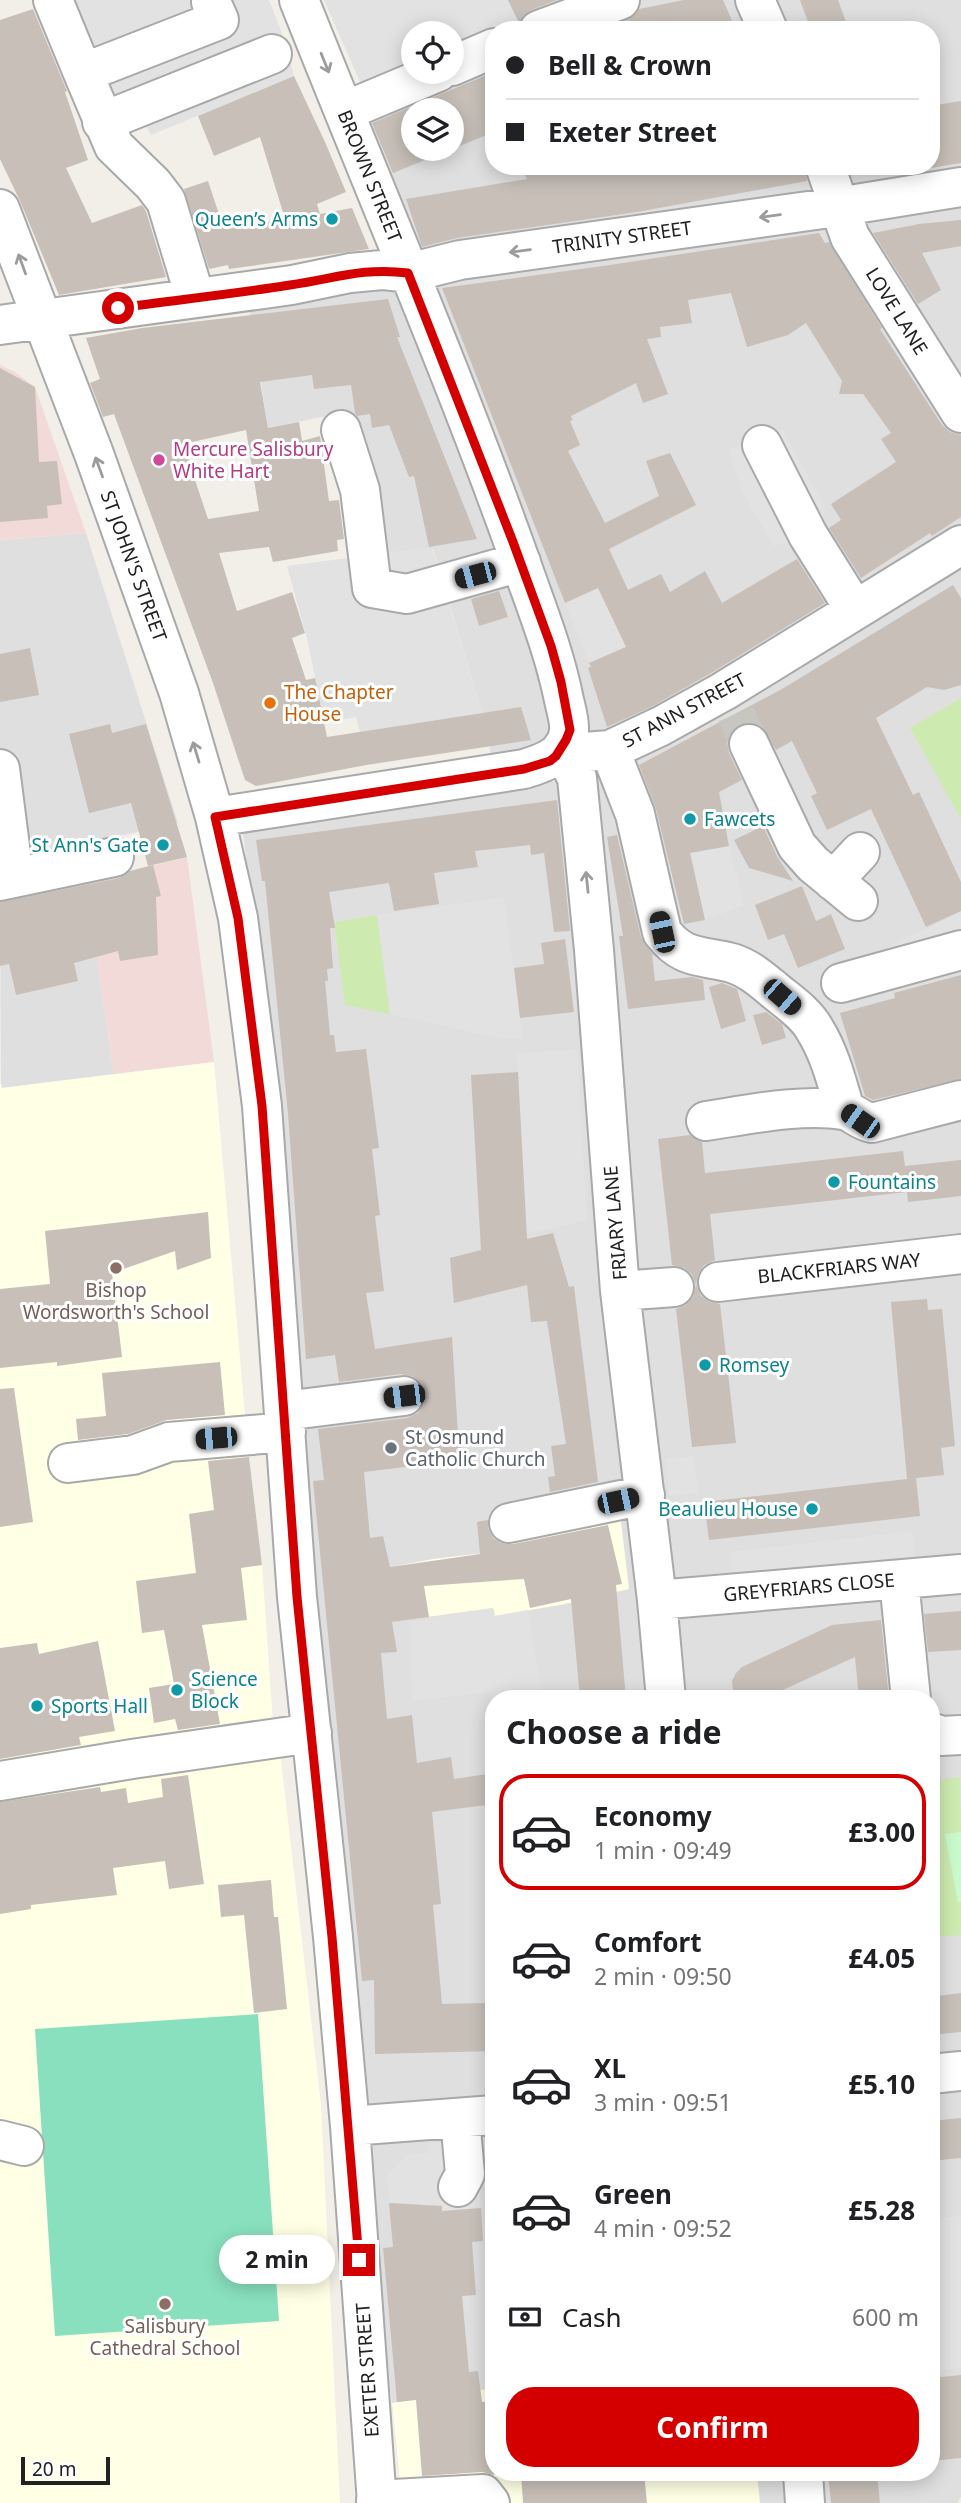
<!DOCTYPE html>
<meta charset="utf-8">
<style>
body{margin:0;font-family:"Noto Sans",sans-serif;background:#f6f6f6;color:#202124;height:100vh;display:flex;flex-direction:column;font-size:26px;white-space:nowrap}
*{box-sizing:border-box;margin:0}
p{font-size:23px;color:#757577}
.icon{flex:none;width:38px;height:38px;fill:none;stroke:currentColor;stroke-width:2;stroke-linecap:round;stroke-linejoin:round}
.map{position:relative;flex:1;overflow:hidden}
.drawer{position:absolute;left:485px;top:1690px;width:455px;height:791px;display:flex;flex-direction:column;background:#fff;border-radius:28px;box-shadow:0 4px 18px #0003}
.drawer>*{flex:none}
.top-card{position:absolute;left:485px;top:21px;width:455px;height:154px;border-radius:28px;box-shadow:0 4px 18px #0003;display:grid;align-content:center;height:154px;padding:0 21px;background:#fff}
.fabs{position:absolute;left:401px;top:21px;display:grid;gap:14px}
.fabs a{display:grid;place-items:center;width:63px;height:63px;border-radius:50%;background:#fff;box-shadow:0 4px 18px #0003;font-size:35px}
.scale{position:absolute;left:21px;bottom:18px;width:89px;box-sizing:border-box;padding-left:7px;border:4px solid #222;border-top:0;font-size:19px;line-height:24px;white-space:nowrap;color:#222;-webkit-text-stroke:5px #fff;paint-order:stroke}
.end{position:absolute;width:32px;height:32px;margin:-16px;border:9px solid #d40000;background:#fff;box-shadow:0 0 0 4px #fff}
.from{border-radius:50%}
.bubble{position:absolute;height:49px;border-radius:24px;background:#fff;box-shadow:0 4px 18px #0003;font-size:23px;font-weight:700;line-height:49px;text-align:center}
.car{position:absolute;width:21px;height:42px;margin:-21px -10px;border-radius:9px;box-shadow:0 0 5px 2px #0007;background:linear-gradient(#222 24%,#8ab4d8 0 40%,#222 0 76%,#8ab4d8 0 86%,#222 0)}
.top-card b{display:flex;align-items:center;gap:24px;height:66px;font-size:26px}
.top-card b+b{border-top:2px solid #e0e0e0}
.top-card i{width:18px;height:18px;background:#202124}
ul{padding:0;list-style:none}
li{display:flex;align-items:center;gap:21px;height:116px;margin:0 14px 10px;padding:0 7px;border:4px solid transparent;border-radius:28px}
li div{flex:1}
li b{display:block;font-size:26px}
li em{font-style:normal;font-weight:700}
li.current{border-color:#d40000}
li>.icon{width:63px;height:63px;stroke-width:1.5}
h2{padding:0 21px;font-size:32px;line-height:84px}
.pay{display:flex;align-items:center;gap:18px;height:77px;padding:0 21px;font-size:26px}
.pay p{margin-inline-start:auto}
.primary-button{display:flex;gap:14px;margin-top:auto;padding:14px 21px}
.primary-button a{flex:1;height:80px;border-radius:28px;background:#d40000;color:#fff;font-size:28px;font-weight:700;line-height:80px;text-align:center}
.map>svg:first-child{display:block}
.residential{fill:#e0dfdf;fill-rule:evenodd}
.commercial{fill:#f2dad9}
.education{fill:#ffffe5}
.grass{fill:#cdebb0}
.park{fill:#c8facc}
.pitch{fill:#88e0be}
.parking{fill:#e2e2e2}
.building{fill:#c7bfb8;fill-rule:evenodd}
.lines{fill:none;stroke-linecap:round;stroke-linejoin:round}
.minor-tunnel{stroke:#c8c6c1;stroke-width:38;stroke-dasharray:38 19;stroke-linecap:butt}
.minor-casing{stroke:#a9a9a9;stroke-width:42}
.minor{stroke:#fff;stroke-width:38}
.oneway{stroke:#9c9c9c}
.route{stroke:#d40000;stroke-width:9}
.culture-dot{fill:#0f9aa8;stroke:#fff;stroke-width:2.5}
.hotel-dot{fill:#d1479c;stroke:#fff;stroke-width:2.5}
.food-dot{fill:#e8710a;stroke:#fff;stroke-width:2.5}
.education-dot{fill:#8d6e63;stroke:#fff;stroke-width:2.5}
.worship-dot{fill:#6b7280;stroke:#fff;stroke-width:2.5}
.labels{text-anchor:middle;stroke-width:6;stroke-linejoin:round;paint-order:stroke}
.street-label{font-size:19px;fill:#222;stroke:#fff}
.culture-label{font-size:19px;fill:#0d838f;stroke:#fff;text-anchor:start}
.hotel-label{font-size:19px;fill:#b23c85;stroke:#fff;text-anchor:start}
.food-label{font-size:19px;fill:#c56008;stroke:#fff;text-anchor:start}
.education-label{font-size:19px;fill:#785e54;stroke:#fff}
.worship-label{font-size:19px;fill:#5b616d;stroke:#fff;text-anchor:start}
</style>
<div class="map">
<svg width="961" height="2503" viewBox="0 0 961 2503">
<rect width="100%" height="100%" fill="#f2efe9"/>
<path class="residential" d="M509 0H961V531L650 719 591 740 491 755 482 713 433 548 376 554 346 412 268 428 248 300 428 276 348 95 493 38 494 166H931V30H514L522 27ZM413 110H452V149H413Z
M86 533 178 823 0 862V540Z
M961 561V2497L957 2503H402L302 1523 287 1209 242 824 577 778 629 759ZM494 1699H931V2473H494Z
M82 883 93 932 114 1074 1 1088 0 902Z"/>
<path class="commercial" d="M0 365 15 372 35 387 86 533 0 540Z
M187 857 214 1062 114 1074 93 932 82 883Z"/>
<path class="education" d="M214 1062 248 1449 262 1565 274 1738 0 1782V1081L2 1088Z
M619 1505 629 1589 560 1605 495 1616 493 1608 391 1622 323 1580 433 1559 509 1550 506 1529Z
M279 1743 321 2105 340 2503H0V1784Z
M493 2388 494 2473H757L760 2503H402L392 2403Z"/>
<path class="grass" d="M961 698V819L910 728Z
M377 915 390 1014 345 1005 334 922Z
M960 1777 961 1832 945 1834 958 1902H961V1935L931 1938V1778L941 1780Z"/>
<path class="park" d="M961 1832V1902H958L945 1834Z"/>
<path class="pitch" d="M258 2014 279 2321 55 2336 35 2029Z"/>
<path class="parking" d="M34 0H269L280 28 294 76 151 135 137 108 115 98 76 110 61 65Z
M324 0H509L522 27 514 30H494L452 54V33H413V69L363 89Z
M783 431 825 507 820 534 773 546 742 491 728 449Z
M432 547 482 713 360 732 356 717 324 723 308 642 287 566Z
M598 588 626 646 589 663 565 603Z
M729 846 744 905 705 920 691 853Z
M504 897 523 1038 503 1039 390 1014 377 915Z
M961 912V942L892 963 888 947Z
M577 1049 587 1220 527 1234 517 1053Z
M694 1456 698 1493 669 1496 665 1459Z
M912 1531 914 1557 732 1578 730 1552Z
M493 1608 495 1616 528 1610 543 1699H494L493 1702 491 1692 412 1701 410 1622Z
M476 2138 481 2208 442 2211V2206L389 2203 387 2175 407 2154 429 2153 428 2144Z
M961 2216V2368L931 2371V2219Z"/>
<path class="building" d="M508 0H557L531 10 523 16 519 23Z
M684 0H723L736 30H603L628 20 636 14 639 9Z
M800 0H838L849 30H811Z
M33 9 67 91 65 92 88 160 66 168 92 223 142 205 146 211 166 277 59 295 20 201 0 159V20Z
M494 72V132L393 173 372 123ZM413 110H452V149H413Z
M294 76 325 142 346 192 317 204 320 214 352 208 369 249 229 269 228 265 209 269 184 189 208 181 224 229 285 219 260 137 214 156 198 116Z
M961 101V163L931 168V106Z
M522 166H804L807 181 637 212 457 238 422 247 406 199 527 179Z
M961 220V246L922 253 941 290 918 304 873 233 919 224Z
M819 233 825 243 829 242 882 328 880 329 942 425 950 432 961 435V517L932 536 930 533 861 578 829 528 841 520 831 504 896 462 881 439 891 433 863 394H839L842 381 806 323 788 335 747 347 731 293 688 300 692 323 660 327 661 337 647 339 668 394 643 403 636 383 571 416 573 420 570 421 580 445 568 451 605 523 659 496 646 461 670 453 696 505 609 549 628 590 661 574 670 592 705 571 722 603 797 559 825 603 713 672 651 707 607 727 588 668 591 667 589 663 626 647 598 588 565 603 442 288 610 265Z
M388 299 400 337H397L477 539 429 547 414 476 409 477 389 425 372 428 370 414 357 416 355 413 351 385 314 389 312 375 260 382 268 428 299 422 302 441 320 436 329 501 339 500 344 539 337 540 338 551 273 562 269 547 219 553 237 611 292 592 305 633 292 638 306 680 315 678 327 737 521 707 531 740 366 765 256 786 245 780 213 683 114 414 103 417 90 383 100 379 86 338 142 328ZM246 430 259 511 208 519 183 444Z
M0 368 35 387 39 462 57 461 62 504 47 506 48 518 0 522Z
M953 585 961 598V685L944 690 927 687 876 718 913 795 919 792 961 882V911L926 927 871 809 827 830 811 796 817 793 792 741 776 750 762 726 750 722 739 725 732 731 727 741 729 753 742 780 719 792 729 846 690 853 705 920 684 924 656 809 639 765 782 689Z
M499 591 508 617 479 626 471 599Z
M30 648 39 695 0 702V654Z
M110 724 112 733 146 724 187 857 148 866 131 803 89 813 69 734Z
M557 800 570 931 554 932 544 853 531 855 530 845 475 851 478 867 434 873 439 904 394 911 389 883 329 892 335 928H330L333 968 327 969 328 981H325L330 1035H334L336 1052 366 1049 379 1148 372 1149 380 1215 375 1216 384 1291 366 1293 375 1349 452 1337 458 1435H460L463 1460 364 1472 370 1538 383 1536 390 1567 480 1554 477 1522 488 1520V1528L493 1538 501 1543 513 1544 608 1525 622 1584 616 1585 626 1699H580L571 1599 530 1608 524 1579 424 1586 429 1617 392 1622 397 1652 381 1653 387 1719 412 1715 417 1763 451 1757 454 1779 494 1773V1804L432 1812 441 1904 433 1905 442 2004 486 2003 487 2015H494V2051L375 2054 374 1980 362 1981 313 1481 324 1480 318 1429 407 1418 418 1413 424 1404 426 1394 422 1383 412 1376 401 1374 339 1382 335 1355 306 1359 288 1114 265 881H262L256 840Z
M763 826 777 856 793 881 749 868 734 840Z
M617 835 641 937 652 954 655 981 692 977 703 980 705 1000 628 1009 619 936H623L607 837Z
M153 865 161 896 156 897 158 955 120 961 118 951 74 963 78 981 16 995 9 964 0 966V902L119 878 130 871Z
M802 886 816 921 831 914 845 949 798 968 784 934 768 940 755 905Z
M565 939 574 1012 520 1018 514 968 544 964 541 943Z
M961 975V1079L873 1100 865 1096 840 1013 895 998 894 993Z
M722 983 737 989 746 1021 721 1029 709 987Z
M766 1012 782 1024 786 1038 762 1045 753 1015Z
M518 1072 527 1239 553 1233 569 1287 574 1286 598 1482 550 1492 548 1477 555 1476 551 1446 566 1444 547 1321 531 1322 527 1285 454 1303 450 1258 481 1250 471 1075Z
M690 1135 702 1142 705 1173 903 1151 905 1166 961 1160V1196L908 1202 907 1192 710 1214 715 1260 704 1265 698 1274 696 1284 701 1296 710 1302 720 1304 736 1443 692 1447 676 1309 686 1305 693 1297 696 1285 692 1274 684 1268 672 1265 658 1139Z
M208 1212 211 1258 177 1270 175 1251 112 1273 122 1357 57 1366V1362L0 1368V1289L50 1284 45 1231Z
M927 1299 928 1310 942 1309 955 1446 941 1448 944 1475 916 1478 920 1516 709 1540 704 1502 907 1479 891 1302Z
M220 1362 225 1415 167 1420 128 1434 78 1440 76 1419 106 1416 102 1373Z
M14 1388 33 1522 0 1527V1389Z
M249 1457 262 1565 241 1568 247 1620 202 1625 220 1724 178 1730 175 1719 154 1723 149 1688 174 1684 164 1630 142 1633 136 1581 196 1573 189 1514 214 1510 208 1461Z
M961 1611V1650L928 1652 924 1614Z
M881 1620 889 1699H859L855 1657 763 1699H741L733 1691 732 1681 736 1673 742 1667 832 1625Z
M98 1641 115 1731 79 1737 81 1745 0 1759V1648L37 1643 39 1654Z
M188 1775 204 1884 169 1889 165 1861 113 1868 117 1895 31 1905V1909L0 1914V1802L100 1787 101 1792 126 1788 128 1803 163 1797 161 1779Z
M271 1880 274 1917H278L287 2009 254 2013 244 1915 221 1917 218 1885Z
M961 1993V2032L931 2035V1997Z
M961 2118V2158L931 2161V2121Z
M389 2203 442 2206V2211L481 2208 483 2241 472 2242 476 2295 462 2296 469 2372 478 2371 482 2402 494 2401V2475L482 2472 422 2476 416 2400 397 2402 383 2248 393 2247Z
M961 2375V2458L931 2461V2378Z
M521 2473H644L647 2503H523Z
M828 2473H877L880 2503H831Z"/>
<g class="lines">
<path class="minor-tunnel" d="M736 714 749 744"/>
<g class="minor-casing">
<path id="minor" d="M53 0 83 73
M755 0 768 30
M539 30 620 0
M452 66 494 48
M345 111 438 72
M102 122 272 54
M825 166 850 237 961 413
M0 209 94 454 179 693 215 817 238 918 262 1106 297 1597 333 1937 350 2126 377 2503
M195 297 166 201 153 184 114 146 83 73 219 20 211 2
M0 325 292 285 350 273 382 270 408 273 460 260 837 207 961 187
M341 430 360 490 372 588 407 594 521 562
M762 445 808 535 855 610
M749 744 797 846 813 864 858 901
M562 748 577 778 594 950 620 1291 657 1600 666 1699
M610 750 635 814 662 932C683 960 701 955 732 963 748 968 761 979 773 989 787 1001 806 1013 815 1030 830 1054 837 1083 845 1110
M584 752 610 750 661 726 724 691 961 545
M0 769 14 878
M215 817 524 769C544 763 566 756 569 731 570 722 566 709 564 700 556 660 542 622 528 583 459 386 376 194 299 0
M0 881 114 857
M833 881 860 852
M841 983 961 950
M706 1121C746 1115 803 1103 843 1110 852 1111 860 1121 872 1123L961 1100
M718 1282 961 1254
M620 1291 674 1287
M284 1411 404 1396
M68 1463 133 1455 169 1442 286 1432
M509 1523 645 1495
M899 1580 911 1699
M657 1600 961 1574
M931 1732 941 1736 961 1735
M0 1781 132 1759 312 1733
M931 2074 961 2071
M350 2126 494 2115
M0 2140 24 2146
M458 2187 465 2174 460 2118
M803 2473 805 2503
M376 2500 483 2494 490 2503"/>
</g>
<use href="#minor" class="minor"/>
</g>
<defs><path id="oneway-shaft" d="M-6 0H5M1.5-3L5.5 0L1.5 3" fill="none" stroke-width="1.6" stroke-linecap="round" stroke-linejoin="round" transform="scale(1.75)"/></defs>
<g class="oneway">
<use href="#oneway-shaft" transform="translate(325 63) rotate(68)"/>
<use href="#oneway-shaft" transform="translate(770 216) rotate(172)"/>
<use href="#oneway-shaft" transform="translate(520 251) rotate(172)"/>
<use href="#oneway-shaft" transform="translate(22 264) rotate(-110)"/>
<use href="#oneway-shaft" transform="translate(99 467) rotate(-110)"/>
<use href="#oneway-shaft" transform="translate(196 752) rotate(-107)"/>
<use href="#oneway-shaft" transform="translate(587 882) rotate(-96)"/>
</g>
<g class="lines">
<path class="route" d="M118 308C175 300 233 294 290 285 334 279 362 267 408 273L513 542 551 646 561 682 570 730 566 740 556 756 550 761 524 769 215 817 238 918 262 1106 297 1597 332 1937 359 2260"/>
</g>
<g class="culture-dot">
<circle cx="332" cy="219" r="7"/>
<circle cx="690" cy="819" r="7"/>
<circle cx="163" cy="845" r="7"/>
<circle cx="834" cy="1182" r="7"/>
<circle cx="705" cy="1365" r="7"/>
<circle cx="812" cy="1509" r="7"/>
<circle cx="177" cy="1690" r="7"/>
<circle cx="37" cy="1706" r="7"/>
</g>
<circle class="hotel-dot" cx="159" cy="460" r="7"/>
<circle class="food-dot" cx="270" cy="703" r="7"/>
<g class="education-dot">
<circle cx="116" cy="1268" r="7"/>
<circle cx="165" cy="2304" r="7"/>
</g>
<circle class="worship-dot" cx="391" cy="1448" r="7"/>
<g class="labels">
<g class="street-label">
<text transform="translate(370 176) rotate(68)" y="7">BROWN STREET</text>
<text transform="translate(622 237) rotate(-8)" y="7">TRINITY STREET</text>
<text transform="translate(897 311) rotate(58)" y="7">LOVE LANE</text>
<text transform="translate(134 566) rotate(70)" y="7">ST JOHN'S STREET</text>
<text transform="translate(684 710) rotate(-28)" y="7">ST ANN STREET</text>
<text transform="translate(615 1223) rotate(-95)" y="7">FRIARY LANE</text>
<text transform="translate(839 1268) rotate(-6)" y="7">BLACKFRIARS WAY</text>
<text transform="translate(809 1587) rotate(-5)" y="7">GREYFRIARS CLOSE</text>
<text transform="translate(367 2370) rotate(-94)" y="7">EXETER STREET</text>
</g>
<g class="culture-label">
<text x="318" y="226" text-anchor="end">Queen’s Arms</text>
<text x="704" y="826">Fawcets</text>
<text x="149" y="852" text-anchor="end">St Ann's Gate</text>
<text x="848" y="1189">Fountains</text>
<text x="719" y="1372">Romsey</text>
<text x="798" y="1516" text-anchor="end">Beaulieu House</text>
<text x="191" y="1686">Science<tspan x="191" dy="22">Block</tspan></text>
<text x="51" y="1713">Sports Hall</text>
</g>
<g class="hotel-label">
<text x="173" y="456">Mercure Salisbury<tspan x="173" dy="22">White Hart</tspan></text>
</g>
<g class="food-label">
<text x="284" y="699">The Chapter<tspan x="284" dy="22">House</tspan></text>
</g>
<g class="education-label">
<text x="116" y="1297">Bishop<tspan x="116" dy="22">Wordsworth's School</tspan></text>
<text x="165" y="2333">Salisbury<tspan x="165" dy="22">Cathedral School</tspan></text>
</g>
<g class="worship-label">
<text x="405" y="1444">St Osmund<tspan x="405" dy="22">Catholic Church</tspan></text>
</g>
</g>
</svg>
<div class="fabs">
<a><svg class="icon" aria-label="locate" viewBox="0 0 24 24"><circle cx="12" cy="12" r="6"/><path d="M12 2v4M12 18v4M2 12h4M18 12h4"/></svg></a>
<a><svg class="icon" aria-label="layers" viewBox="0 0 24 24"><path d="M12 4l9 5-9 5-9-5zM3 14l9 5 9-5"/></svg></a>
</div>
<div class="scale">20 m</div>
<i class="end from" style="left:118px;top:308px"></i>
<i class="end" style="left:359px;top:2260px"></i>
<div class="bubble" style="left:219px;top:2235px;width:116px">2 min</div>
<i class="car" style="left:475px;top:575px;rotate:255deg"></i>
<i class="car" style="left:662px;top:932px;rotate:348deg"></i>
<i class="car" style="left:782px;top:997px;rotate:131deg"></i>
<i class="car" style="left:860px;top:1121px;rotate:305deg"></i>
<i class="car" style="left:404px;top:1396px;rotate:263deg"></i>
<i class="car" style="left:216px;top:1438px;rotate:265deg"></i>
<i class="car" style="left:618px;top:1501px;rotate:78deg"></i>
<div class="top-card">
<b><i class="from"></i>Bell &amp; Crown</b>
<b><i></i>Exeter Street</b>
</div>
<section class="drawer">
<h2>Choose a ride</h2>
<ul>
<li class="current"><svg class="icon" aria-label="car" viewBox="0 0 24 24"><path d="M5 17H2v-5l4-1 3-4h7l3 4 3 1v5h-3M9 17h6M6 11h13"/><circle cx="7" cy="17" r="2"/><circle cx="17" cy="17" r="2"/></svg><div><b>Economy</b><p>1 min · 09:49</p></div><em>£3.00</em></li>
<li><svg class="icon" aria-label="car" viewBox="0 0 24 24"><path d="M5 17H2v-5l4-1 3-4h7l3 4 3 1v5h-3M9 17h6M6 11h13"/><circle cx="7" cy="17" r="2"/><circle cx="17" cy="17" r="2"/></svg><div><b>Comfort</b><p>2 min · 09:50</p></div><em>£4.05</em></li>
<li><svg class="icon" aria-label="car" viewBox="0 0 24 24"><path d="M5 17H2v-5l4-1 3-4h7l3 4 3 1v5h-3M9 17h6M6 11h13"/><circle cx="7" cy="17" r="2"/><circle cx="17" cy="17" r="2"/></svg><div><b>XL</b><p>3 min · 09:51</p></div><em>£5.10</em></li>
<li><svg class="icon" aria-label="car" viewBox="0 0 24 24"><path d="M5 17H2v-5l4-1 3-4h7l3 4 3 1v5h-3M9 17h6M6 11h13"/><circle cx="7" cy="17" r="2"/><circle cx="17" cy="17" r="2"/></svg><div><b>Green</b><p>4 min · 09:52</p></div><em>£5.28</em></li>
</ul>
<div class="pay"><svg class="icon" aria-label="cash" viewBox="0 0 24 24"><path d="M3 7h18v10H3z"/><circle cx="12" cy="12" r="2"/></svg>Cash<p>600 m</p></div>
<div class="primary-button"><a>Confirm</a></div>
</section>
</div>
